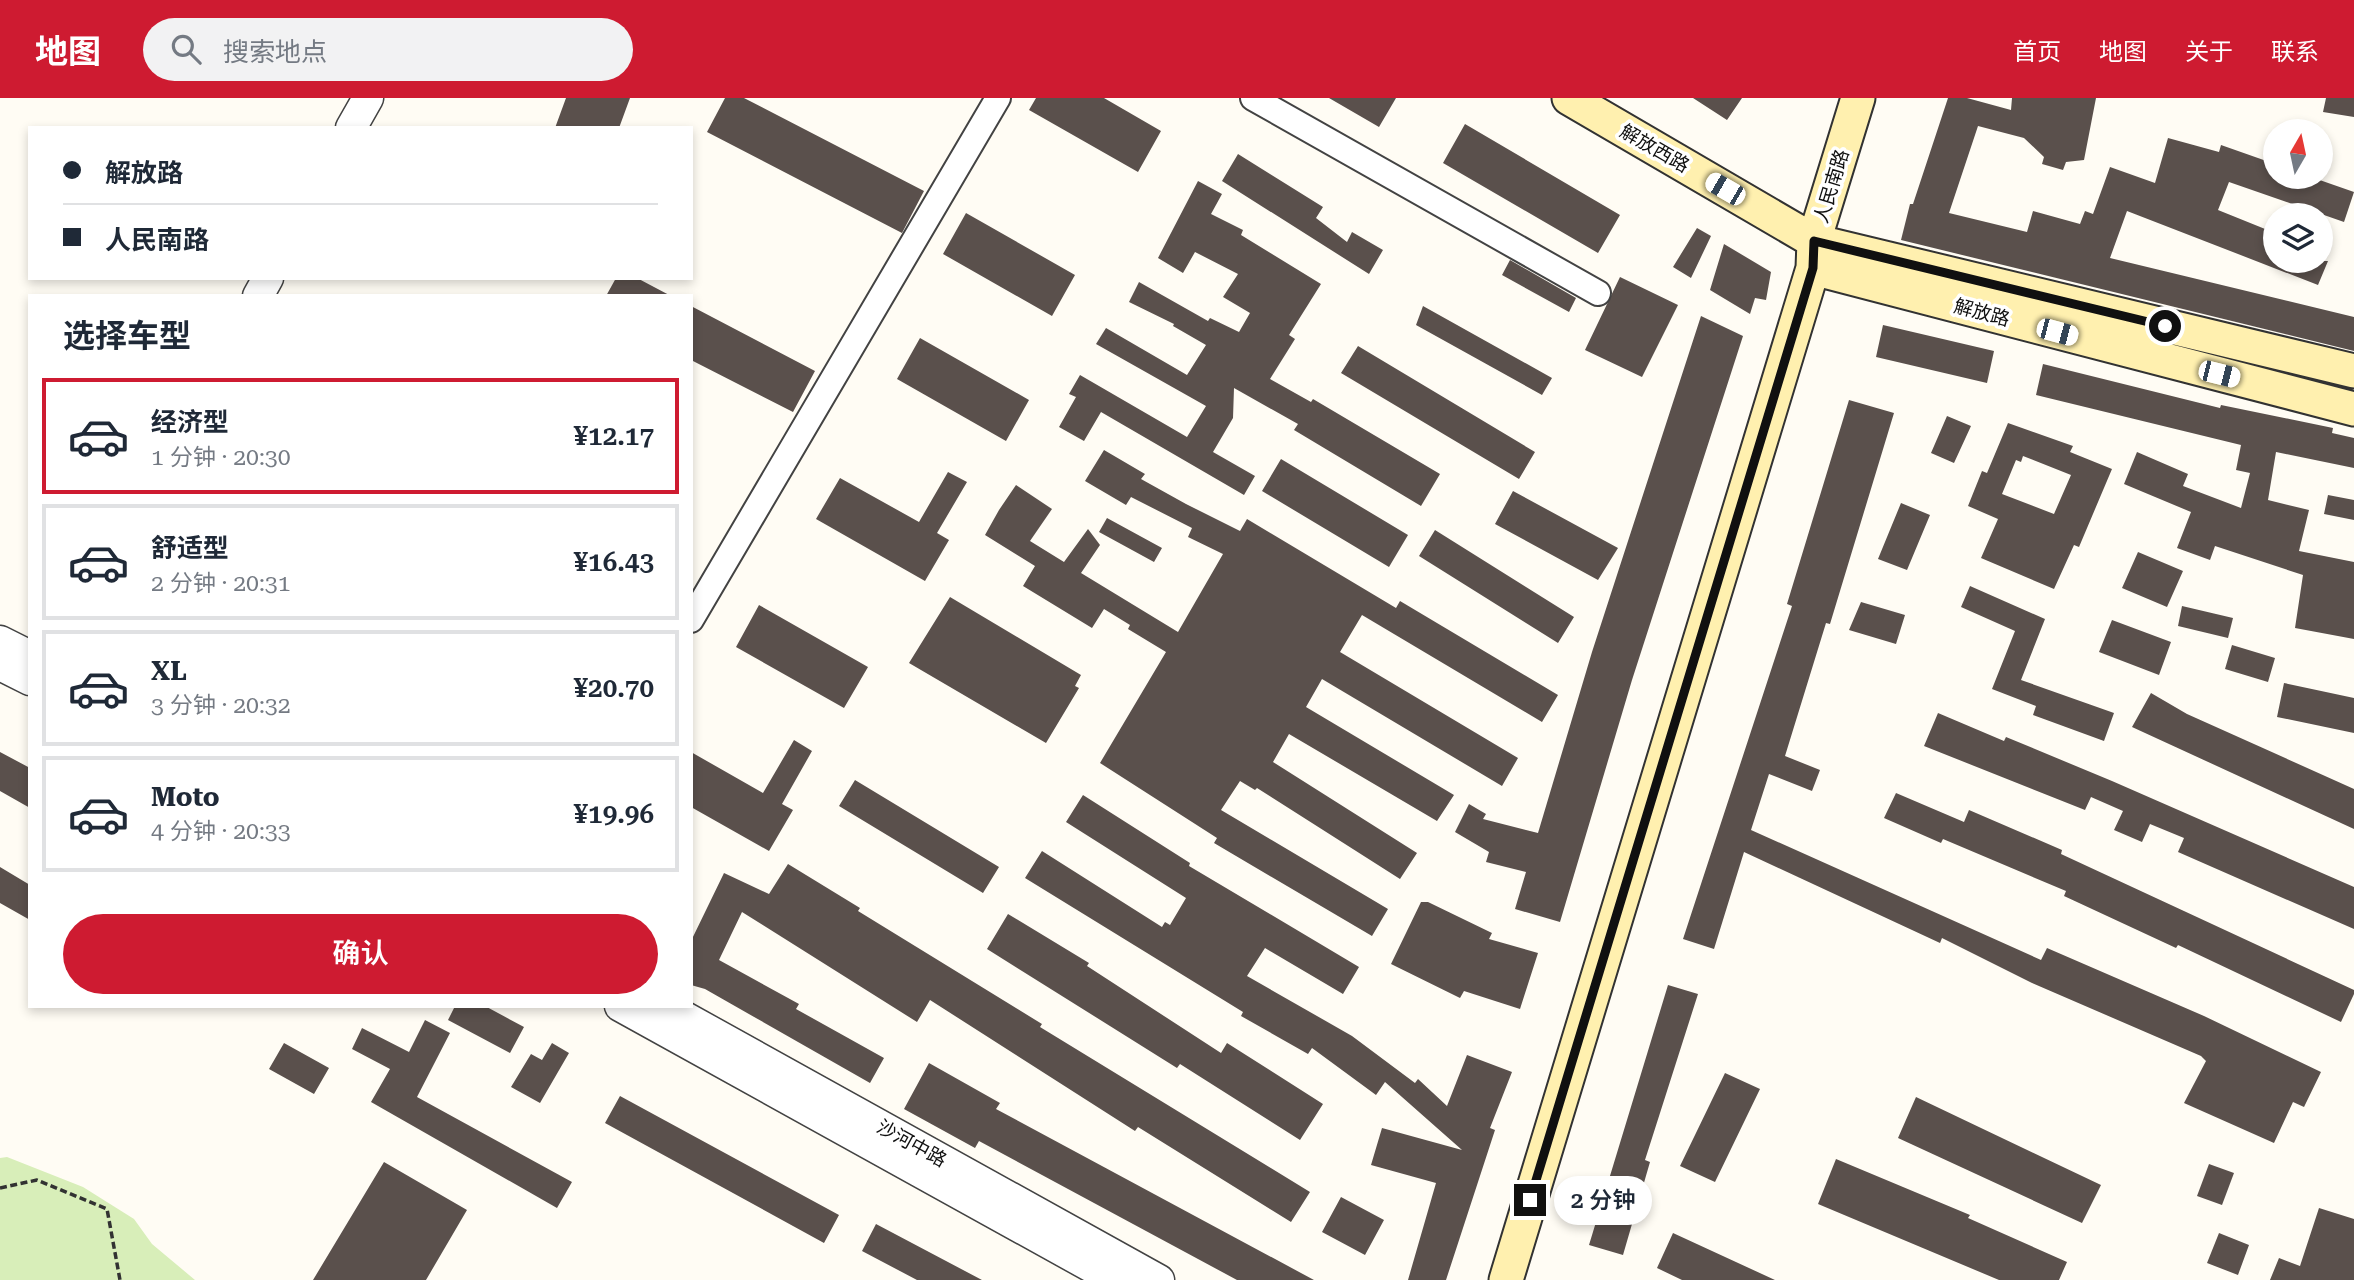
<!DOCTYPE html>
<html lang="zh">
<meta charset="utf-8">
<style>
body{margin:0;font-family:"Roboto Serif","Noto Sans SC",serif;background:#f2f2f3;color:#1f2937;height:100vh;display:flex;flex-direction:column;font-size:26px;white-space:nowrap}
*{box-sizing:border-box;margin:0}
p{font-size:23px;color:#747a83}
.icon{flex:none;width:38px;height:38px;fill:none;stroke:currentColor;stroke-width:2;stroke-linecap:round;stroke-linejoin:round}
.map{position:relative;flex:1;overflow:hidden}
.sheet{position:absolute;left:28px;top:196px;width:665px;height:714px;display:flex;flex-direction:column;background:#fff;border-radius:0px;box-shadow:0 4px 10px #0003}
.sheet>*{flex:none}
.banner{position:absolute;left:28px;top:28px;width:665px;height:154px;border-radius:0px;box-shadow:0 4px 10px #0003;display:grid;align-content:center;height:154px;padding:0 35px;background:#fff}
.needle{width:46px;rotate:9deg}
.buttons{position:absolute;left:2263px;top:21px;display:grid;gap:14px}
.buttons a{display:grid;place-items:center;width:70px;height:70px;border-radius:50%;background:#fff;box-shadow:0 4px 10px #0003;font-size:35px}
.end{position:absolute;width:32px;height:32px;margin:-16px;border:9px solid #101010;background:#fff;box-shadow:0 0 0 4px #fff}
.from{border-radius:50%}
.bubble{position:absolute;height:49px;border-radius:24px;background:#fff;box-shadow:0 4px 10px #0003;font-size:23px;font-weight:600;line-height:49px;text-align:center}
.car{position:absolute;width:21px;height:42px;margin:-21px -10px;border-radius:9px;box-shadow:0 0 5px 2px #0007;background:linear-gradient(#fff 24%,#345 0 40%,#fff 0 76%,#345 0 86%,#fff 0)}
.banner b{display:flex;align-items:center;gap:24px;height:66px;font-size:26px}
.banner b+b{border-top:2px solid #e0e1e3}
.banner i{width:18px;height:18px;background:#1f2937}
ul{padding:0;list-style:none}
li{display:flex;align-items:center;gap:21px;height:116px;margin:0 14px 10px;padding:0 21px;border:4px solid #e0e1e3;border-radius:0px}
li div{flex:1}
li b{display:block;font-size:26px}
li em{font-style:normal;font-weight:600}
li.current{border-color:#ce1b31}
li>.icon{width:63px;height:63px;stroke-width:1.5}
h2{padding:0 35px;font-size:32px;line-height:84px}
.primary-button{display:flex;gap:14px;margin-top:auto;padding:14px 35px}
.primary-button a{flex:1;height:80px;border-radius:42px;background:#ce1b31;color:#fff;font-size:28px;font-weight:600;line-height:80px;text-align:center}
header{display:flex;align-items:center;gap:42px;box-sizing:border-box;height:98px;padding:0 35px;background:#ce1b31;color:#fff}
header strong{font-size:33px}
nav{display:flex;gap:38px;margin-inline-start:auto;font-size:24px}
.search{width:490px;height:63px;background:#f2f2f3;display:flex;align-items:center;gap:18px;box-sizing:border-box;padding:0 24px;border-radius:38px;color:#747a83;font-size:26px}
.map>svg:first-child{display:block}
.green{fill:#d8eeb9}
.building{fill:#5a504c;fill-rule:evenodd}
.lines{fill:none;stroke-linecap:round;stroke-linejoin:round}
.minor-casing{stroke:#434343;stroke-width:28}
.tertiary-casing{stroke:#434343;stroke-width:33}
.secondary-casing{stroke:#323232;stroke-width:37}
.path{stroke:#323232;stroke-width:3.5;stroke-dasharray:7 3.5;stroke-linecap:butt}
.minor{stroke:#fff;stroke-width:24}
.tertiary{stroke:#fff;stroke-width:30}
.secondary{stroke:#fff0af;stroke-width:33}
.route{stroke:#101010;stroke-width:9}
.labels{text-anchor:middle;stroke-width:7;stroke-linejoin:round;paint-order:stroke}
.street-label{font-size:19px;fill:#101010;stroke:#fff}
</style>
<header>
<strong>地图</strong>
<div class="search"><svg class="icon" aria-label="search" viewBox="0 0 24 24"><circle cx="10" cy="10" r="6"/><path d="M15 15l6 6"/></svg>搜索地点</div>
<nav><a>首页</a><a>地图</a><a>关于</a><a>联系</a></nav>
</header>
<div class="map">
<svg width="2354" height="1182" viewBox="0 0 2354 1182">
<rect width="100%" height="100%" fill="#fffcf4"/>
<path class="green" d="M7 1059 83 1089 134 1121 152 1146 195 1182H0V1060Z"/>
<path class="building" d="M566 0H630L619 30H555Z
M725 0H744L924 93 902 135 707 34Z
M1036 0H1104L1161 33 1138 74 1029 12Z
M1329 0H1396L1379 29Z
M1693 0H1742L1727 22Z
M1948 0H1967L2011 12 2012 0H2096L2084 62 2066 64 2063 72 2042 66 2044 59 2024 40 1978 28 1949 115 2027 134 2033 113 2080 126 2085 113 2093 116 2110 69 2155 85 2168 40 2219 54 2221 47 2275 66V79H2311L2354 94 2344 124 2229 84 2218 112 2275 135V163H2328L2318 187 2127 113 2110 160 2354 219V253L1901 142 1910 106H1913Z
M2326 0H2354V19L2323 14Z
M1465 26 1620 117 1598 155 1443 65Z
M1238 56 1323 109 1316 120 1347 144 1352 134 1383 152 1369 176 1222 83Z
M1198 83 1222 96 1211 116 1243 132 1241 137 1321 186 1289 237 1295 241 1270 281 1311 304 1313 301 1440 376 1421 408 1294 332 1298 326 1234 290 1233 320 1213 354 1255 378 1244 397 1101 314 1084 343 1059 329 1076 299 1069 296 1080 277 1187 339 1206 308 1096 246 1106 230 1187 277 1206 247 1173 228 1174 226 1129 204 1139 184 1208 223 1210 220 1239 234 1250 215 1223 199 1238 176 1195 154 1183 175 1158 160Z
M966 115 1075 177 1052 218 943 156Z
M1697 130 1711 138 1691 180 1673 169Z
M1724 146 1771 174 1766 202 1755 200 1750 216 1710 192Z
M1510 162 1576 200 1569 214 1502 177Z
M1620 179 1678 207 1642 279 1585 252Z
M616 180H637L671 198H606Z
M691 208 815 273 793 314 691 262Z
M1423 208 1552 280 1542 297 1416 227Z
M1701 218 1743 238 1632 582 1560 824 1515 811 1526 774 1486 764 1489 754 1455 734 1469 706 1486 716 1483 721 1538 735 1592 554Z
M1883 227 1994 253 1987 285 1876 259Z
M920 240 1029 302 1006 343 897 281Z
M1358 248 1535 354 1519 381 1341 275Z
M2043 266 2220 310 2221 307 2333 330 2332 335 2354 340V370L2276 354 2268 402 2309 412 2299 453 2354 464V541L2295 530 2303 477 2215 448 2210 462 2177 450 2191 414 2124 386 2137 354 2188 376 2183 388 2241 410 2250 375 2236 372 2241 347 2036 297Z
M1849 302 1894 315 1830 526 1826 525 1785 658 1820 672 1812 693 1769 676 1751 732 2041 862 2047 850 2204 918 2321 974 2304 1009 2293 1004 2274 1045 2184 1005 2206 963 2201 958 2032 885 1942 840 1940 845 1744 754 1714 851 1683 841 1792 508 1787 506Z
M1947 318 1971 328 1954 365 1931 355Z
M2008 325 2073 348 2070 354 2112 371 2079 449 2074 447 2054 491 1981 460 1998 421 1968 408 1982 373 1987 375ZM2023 358 2071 377 2054 416 2002 396 2016 362 2021 364Z
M1104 352 1145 376 1141 381 1186 406 1240 433 1247 421 1396 510 1400 503 1558 597 1542 624 1362 517 1340 554 1518 660 1502 688 1322 581 1306 609 1454 697 1437 723 1289 636 1273 664 1417 755 1400 781 1257 690 1255 692 1240 683 1221 712 1388 811 1372 838 1214 745 1217 740 1100 665 1166 554 1128 531 1130 527 1104 511 1092 530 1023 488 1035 468 985 437 999 412 1016 387 1052 411 1030 443 1064 464 1088 431 1100 447 1081 475 1178 534 1223 456 1188 439 1192 430 1131 399 1126 407 1085 383Z
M1281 361 1408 437 1389 469 1262 393Z
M948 374 967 384 937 435 949 442 925 483 816 421 840 380 919 424Z
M1513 393 1618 450 1598 482 1495 426Z
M2328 397 2354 402V422L2324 416Z
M1901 405 1930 417 1907 472 1878 461Z
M1107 420 1162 450 1154 464 1099 434Z
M1435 432 1574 519 1558 545 1419 458Z
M2138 454 2183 473 2167 509 2122 490Z
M1970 488 2045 521 2021 582 2114 615 2104 643 2033 617 2036 608 1992 591 2015 533 1961 509Z
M950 499 1081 577 1075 588 1079 590 1046 645 909 565Z
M1861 504 1905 517 1896 546 1849 532Z
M759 507 868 569 844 610 736 549Z
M2182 508 2233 520 2228 540 2178 528Z
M2112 522 2171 544 2159 577 2099 554Z
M2232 547 2275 560 2268 584 2225 571Z
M2284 585 2354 600V635L2277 619Z
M2151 595 2187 616 2354 691V731L2132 629Z
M1938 615 2004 643 2006 639 2112 683 2354 789V831L2178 754 2184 740 2150 726 2142 744 2114 732 2123 713 2091 699 2085 712 1924 648Z
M794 642 812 653 782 706 793 712 769 753 691 709V654L763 695Z
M0 654 30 670V710L0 693Z
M855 682 999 769 983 795 839 708Z
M1896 695 1964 724 1969 712 2062 752 2061 756 2354 892V896L2341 924 2178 847 2176 850 2064 798 2066 793 1943 741 1941 745 1884 720Z
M1083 697 1190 765 1189 768 1359 869 1343 896 1265 850 1247 878 1352 938 1415 985 1418 981 1447 1008 1467 957 1512 974 1490 1030 1495 1032 1446 1182H1408L1436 1085 1371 1067 1382 1030 1462 1052 1385 984 1376 997 1312 950 1308 956 1241 918 1243 914 1025 780 1042 753 1162 829 1165 824 1170 827 1186 800 1066 724Z
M788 766 860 810 858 813 1042 926 1040 929 1310 1094 1291 1124 1138 1029 1135 1033 930 902 917 924 742 814 719 862 799 906 796 911 884 960 870 985 705 891 691 887V843L724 775 769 796Z
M0 769 30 787V822L0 805Z
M1421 804H1428L1492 835 1489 841 1538 855 1520 911 1464 893 1460 900 1391 866Z
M1008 816 1089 865 1087 868 1221 955 1227 945 1323 1006 1300 1042 1180 966 1177 970 987 851Z
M1668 887 1698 896 1645 1062 1650 1064 1623 1157 1589 1147Z
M455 908H485L524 929 510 955 448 922Z
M425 922 450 935 417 999 572 1084 557 1110 371 1004 390 971 352 951 362 930 409 954Z
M284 945 329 970 314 996 269 971Z
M552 945 569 955 540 1005 511 989 531 956 542 962Z
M929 965 1000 1005 996 1011 1314 1182H1237L979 1043 975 1050 904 1011Z
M1725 975 1760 991 1715 1084 1680 1068Z
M620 998 839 1117 824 1145 605 1025Z
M1916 999 2101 1087 2082 1125 1898 1040Z
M1836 1061 1970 1117 1968 1120 2067 1164 2059 1182H1999L1818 1106Z
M384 1064 467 1112 426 1182H313Z
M2209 1066 2234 1075 2222 1107 2197 1098Z
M1341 1099 1384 1122 1365 1157 1322 1134Z
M2319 1110 2354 1121V1182H2270L2279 1160 2300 1168Z
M876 1126 982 1182H917L862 1153Z
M1673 1135 1775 1182H1682L1657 1170Z
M2219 1135 2249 1147 2238 1177 2207 1165Z"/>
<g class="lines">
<g class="minor-casing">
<path id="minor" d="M1253 0 1598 195
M691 522 998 0"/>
</g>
<g class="tertiary-casing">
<path id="tertiary" d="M351 30 368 0
M258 198 268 180
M0 543 30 558
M0 567 30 582
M620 908 1115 1182
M665 908 1159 1182"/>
</g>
<g class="secondary-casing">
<path id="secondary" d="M1569 0 1814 143 2354 273
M1813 170 2354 311
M1506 1182 1813 170 1814 143 1858 0"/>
</g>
<path class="path" d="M0 1090 37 1082 107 1111 120 1182"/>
<use href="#minor" class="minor"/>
<use href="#tertiary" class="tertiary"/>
<use href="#secondary" class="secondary"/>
</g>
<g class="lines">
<path class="route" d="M1530 1102 1813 170 1814 143 2165 228"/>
</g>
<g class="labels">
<g class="street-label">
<text transform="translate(1655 50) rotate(30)" y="7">解放西路</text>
<text transform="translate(1831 88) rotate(-73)" y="7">人民南路</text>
<text transform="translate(1982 214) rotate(15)" y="7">解放路</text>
<text transform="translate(912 1045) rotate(29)" y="7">沙河中路</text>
</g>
</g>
</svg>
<div class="buttons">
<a><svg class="needle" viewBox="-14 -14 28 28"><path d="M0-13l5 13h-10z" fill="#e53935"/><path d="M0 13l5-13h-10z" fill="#747a83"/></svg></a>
<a><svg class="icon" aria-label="layers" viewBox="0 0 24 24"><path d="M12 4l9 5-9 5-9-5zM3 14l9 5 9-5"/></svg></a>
</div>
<i class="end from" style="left:2165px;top:228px"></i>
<i class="end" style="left:1530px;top:1102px"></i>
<div class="bubble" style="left:1554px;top:1078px;width:98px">2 分钟</div>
<i class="car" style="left:1725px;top:91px;rotate:300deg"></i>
<i class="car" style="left:2057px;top:234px;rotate:105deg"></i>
<i class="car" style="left:2219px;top:276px;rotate:104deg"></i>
<div class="banner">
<b><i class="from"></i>解放路</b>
<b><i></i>人民南路</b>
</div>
<section class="sheet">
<h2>选择车型</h2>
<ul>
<li class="current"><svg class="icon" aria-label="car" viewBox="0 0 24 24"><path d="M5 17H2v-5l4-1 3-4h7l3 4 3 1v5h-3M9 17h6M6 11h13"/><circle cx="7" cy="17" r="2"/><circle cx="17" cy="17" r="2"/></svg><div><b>经济型</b><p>1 分钟 · 20:30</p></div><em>¥12.17</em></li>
<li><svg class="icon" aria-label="car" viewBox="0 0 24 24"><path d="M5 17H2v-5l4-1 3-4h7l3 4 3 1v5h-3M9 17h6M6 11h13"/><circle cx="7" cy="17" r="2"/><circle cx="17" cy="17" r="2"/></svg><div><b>舒适型</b><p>2 分钟 · 20:31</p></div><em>¥16.43</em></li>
<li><svg class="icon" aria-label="car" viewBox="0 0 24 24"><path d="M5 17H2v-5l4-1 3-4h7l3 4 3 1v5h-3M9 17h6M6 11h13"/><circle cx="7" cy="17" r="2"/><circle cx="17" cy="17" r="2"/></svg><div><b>XL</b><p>3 分钟 · 20:32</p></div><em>¥20.70</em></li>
<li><svg class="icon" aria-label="car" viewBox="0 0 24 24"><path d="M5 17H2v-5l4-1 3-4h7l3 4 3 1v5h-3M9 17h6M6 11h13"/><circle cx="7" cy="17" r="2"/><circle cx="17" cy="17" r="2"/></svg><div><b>Moto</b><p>4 分钟 · 20:33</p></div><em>¥19.96</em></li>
</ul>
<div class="primary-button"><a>确认</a></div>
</section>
</div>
